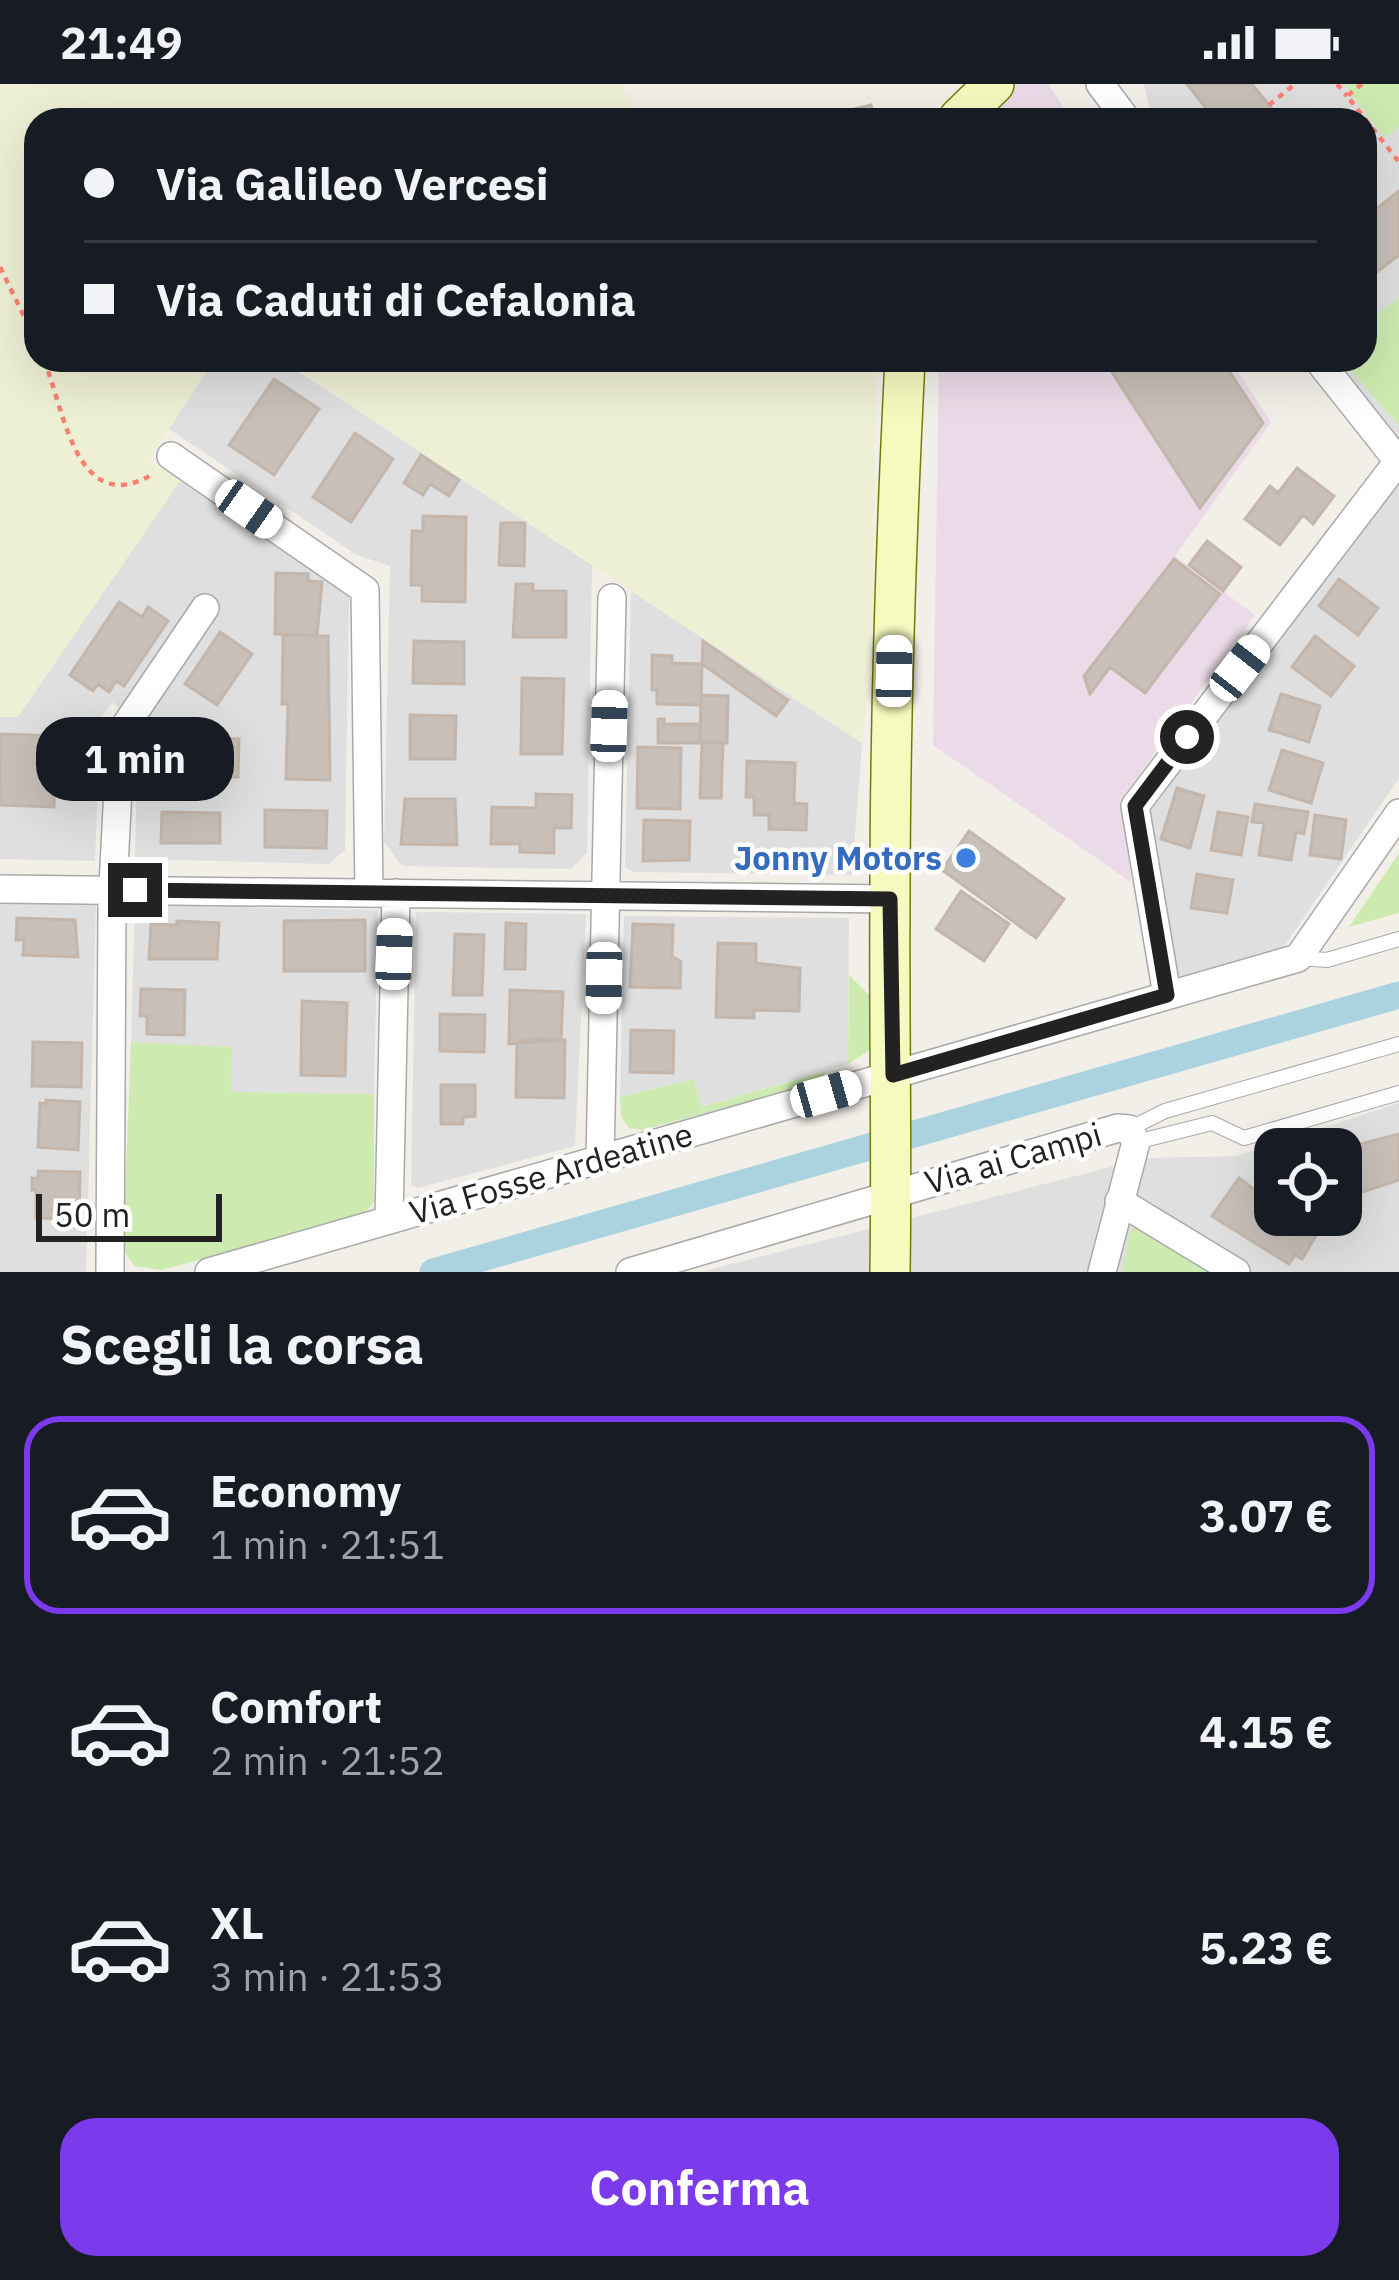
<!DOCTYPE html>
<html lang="it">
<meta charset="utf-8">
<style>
body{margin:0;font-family:"IBM Plex Sans",sans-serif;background:#20242c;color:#f1f3f6;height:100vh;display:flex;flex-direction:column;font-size:45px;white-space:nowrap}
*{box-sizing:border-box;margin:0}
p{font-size:39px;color:#9ea1a6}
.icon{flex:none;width:66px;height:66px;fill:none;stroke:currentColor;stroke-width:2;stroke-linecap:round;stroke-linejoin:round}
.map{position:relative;height:1188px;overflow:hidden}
.details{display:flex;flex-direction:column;background:#171b24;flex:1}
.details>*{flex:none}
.guide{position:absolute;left:24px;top:24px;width:1353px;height:264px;border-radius:36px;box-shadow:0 12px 48px #0002;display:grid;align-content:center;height:264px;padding:0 60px;background:#171b24}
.controls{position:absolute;left:1254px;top:1044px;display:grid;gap:24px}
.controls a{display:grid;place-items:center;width:108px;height:108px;border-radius:24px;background:#171b24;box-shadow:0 12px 48px #0002;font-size:60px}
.scale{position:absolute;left:36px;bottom:30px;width:186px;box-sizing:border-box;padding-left:12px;border:6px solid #222;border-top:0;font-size:33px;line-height:42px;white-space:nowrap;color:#222;-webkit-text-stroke:9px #fff;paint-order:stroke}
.end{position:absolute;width:54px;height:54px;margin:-27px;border:15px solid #222;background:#fff;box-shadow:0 0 0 6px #fff}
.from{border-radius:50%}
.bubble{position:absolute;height:84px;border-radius:36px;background:#171b24;box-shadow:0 12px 48px #0002;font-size:39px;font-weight:700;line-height:84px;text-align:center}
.car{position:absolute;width:36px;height:72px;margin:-36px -18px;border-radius:15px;box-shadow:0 0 9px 3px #0007;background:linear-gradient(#fff 24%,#345 0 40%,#fff 0 76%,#345 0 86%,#fff 0)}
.guide b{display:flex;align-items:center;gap:42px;height:114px;font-size:45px}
.guide b+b{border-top:3px solid #363941}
.guide i{width:30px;height:30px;background:#f1f3f6}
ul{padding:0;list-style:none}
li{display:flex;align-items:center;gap:36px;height:198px;margin:0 24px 18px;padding:0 36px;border:6px solid transparent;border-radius:36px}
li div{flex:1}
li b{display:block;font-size:45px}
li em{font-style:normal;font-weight:700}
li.active{border-color:#7c3aed}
li>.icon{width:108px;height:108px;stroke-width:1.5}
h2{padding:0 60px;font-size:54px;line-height:144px}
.cta{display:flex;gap:24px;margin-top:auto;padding:24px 60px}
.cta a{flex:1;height:138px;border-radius:36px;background:#7c3aed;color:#fff;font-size:48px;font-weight:700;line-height:138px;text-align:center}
.status{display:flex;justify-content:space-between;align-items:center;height:84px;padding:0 60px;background:#171b24;direction:ltr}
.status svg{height:33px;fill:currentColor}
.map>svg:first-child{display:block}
.residential{fill:#e0dfdf;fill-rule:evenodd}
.industrial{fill:#ebdbe8}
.farmland{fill:#eef0d5}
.grass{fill:#cdebb0}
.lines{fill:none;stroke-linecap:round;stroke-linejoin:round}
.canal{stroke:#aad3df;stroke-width:27}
.building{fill:#c7bfb8;stroke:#c4b6ab;stroke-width:3}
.lane-casing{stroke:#a9a9a9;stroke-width:16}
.street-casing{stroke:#a9a9a9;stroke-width:30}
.secondary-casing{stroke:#707d05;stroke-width:42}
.path{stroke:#fa8072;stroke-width:4.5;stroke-dasharray:6 6;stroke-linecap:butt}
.lane{stroke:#fff;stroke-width:14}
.street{stroke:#fff;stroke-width:27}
.secondary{stroke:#f7fabf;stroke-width:39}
.route{stroke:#222;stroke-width:15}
.shop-dot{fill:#3f7fe0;stroke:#fff;stroke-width:4.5}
.labels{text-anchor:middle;stroke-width:9;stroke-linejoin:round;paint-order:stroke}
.shop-label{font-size:33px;font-weight:bold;fill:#366cbe;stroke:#fff;text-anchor:end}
.street-label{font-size:33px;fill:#222;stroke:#fff}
</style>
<div class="status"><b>21:49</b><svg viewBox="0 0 49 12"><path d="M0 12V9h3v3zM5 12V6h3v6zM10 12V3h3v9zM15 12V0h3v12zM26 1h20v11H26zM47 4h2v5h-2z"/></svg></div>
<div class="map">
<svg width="1399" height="1188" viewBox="0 0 1399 1188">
<rect width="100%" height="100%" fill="#f2efe9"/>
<path class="residential" d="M1144 0H1399V694L1283 864 1175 896 1148 727 1396 395 1336 276H1365V36H1152Z
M214 276H281L592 481 587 769 571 785 402 782 384 758 390 482 357 471 169 345Z
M180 397 349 510 345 766 329 780 135 775 138 641 112 618 100 635 95 777 0 775V633L18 632Z
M631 507 862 659 852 791 634 788 625 783Z
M0 818 96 821 86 1188H0Z
M135 821 378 826 374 1010 231 1008V963L131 958Z
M416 828 586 830 575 1062 418 1104 411 1101Z
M624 832 849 834 848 980 700 1023 694 995 620 1013Z
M1399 1019V1188H701L1146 1074 1237 1072ZM1275 1065H1341V1131H1275Z"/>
<path class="industrial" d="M1010 0H1048L1072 36H991Z
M939 276H1230L1271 338 1175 472 1255 531 1125 710 1131 798 933 661Z"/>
<path class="farmland" d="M0 0H620L635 23 649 36H36V276H214L149 376 180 397 18 633H0Z
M281 276H877L872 566 862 659Z"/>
<path class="grass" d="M1343 0H1399V43L1385 54Z
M1399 213V342L1342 276H1365V240Z
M1399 769V829L1349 843Z
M849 891 873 915 870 966 848 980Z
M131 958 232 963 231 1008 374 1010V1118L364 1131 351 1137 161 1186 134 1182 123 1165Z
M826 987 819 998 642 1046 629 1044 621 1033 620 1013 694 995 701 1023Z
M1137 1143 1211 1188H1122L1130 1147Z"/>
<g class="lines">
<path class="canal" d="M433 1188 1399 911"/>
</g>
<path class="building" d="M1187 0H1252L1281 36H1215Z
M871 21 874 36H838L836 29Z
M1399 107V171L1368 195 1365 191V134Z
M1104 276H1222L1263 339 1200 424Z
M274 295 319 325 274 391 229 361Z
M355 349 393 375 351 438 313 413Z
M421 371 459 396 449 412 430 400 423 411 404 399Z
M1297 384 1334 412 1313 440 1303 431 1280 461 1245 435 1270 402 1278 409Z
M423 432 466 433 465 518 422 517V501H411L412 447H423Z
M501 439H525L524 482 499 481Z
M1207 457 1241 483 1223 507 1189 481Z
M1174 475 1220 510 1145 609 1110 583 1090 610 1084 592Z
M276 489 308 490V497L322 498 317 552 275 550Z
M1339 495 1378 524 1358 551 1319 522Z
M516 500H533V507H566V553H513Z
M119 518 142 533 148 523 168 537 124 602 116 597 109 608 98 600 93 607 70 591Z
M220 548 252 570 217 621 185 600Z
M283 551 328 552 330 696 286 695 288 620H282Z
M1315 552 1354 582 1331 612 1292 583Z
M414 557 464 558V600L413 599Z
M703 557 788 616 776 632 702 580Z
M652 571 672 572V579L702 580 701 621 657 620V606H652Z
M522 594 564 595 562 670H521Z
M1281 610 1320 622 1309 658 1269 646Z
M701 611 728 612 727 659H700Z
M410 631 456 632 455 675H410Z
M658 635H664V640H700V659H658Z
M0 650 56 652 54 723 0 721Z
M148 654H186V691H148Z
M198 654 239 655 238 693 197 692Z
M702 658 723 659 721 714H700Z
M638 663 681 664 680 725 637 724Z
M1282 666 1323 679 1311 719 1269 706Z
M747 677 795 679 794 719 807 720 806 746 769 745V731H754V713H746Z
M1177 704 1204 712 1190 764 1161 755Z
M536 710 572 711 571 744H554V769L520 768V760H491L492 723 536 724Z
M405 715H455L457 761 401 760Z
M1255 720 1308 728 1304 750 1296 748 1291 776 1259 771 1264 739 1252 738Z
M265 726 327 727 326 764 265 763Z
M162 728 220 729V759H161Z
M1218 728 1248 733 1241 771 1211 766Z
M1315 731 1346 736 1341 775 1310 771Z
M644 736 690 737 689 776 643 777Z
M969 747 1064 815 1036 854 942 786Z
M1197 790 1233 796 1227 829 1191 824Z
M961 807 1009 840 984 877 936 845Z
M17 834 75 836 78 873 23 871 24 856H16Z
M365 836V887H284V837Z
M177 837 219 839 217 875H149L151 840 177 841Z
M506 839 526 840 525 885H505Z
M633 840 673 841 672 872 681 878 680 904 630 903Z
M455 850 484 851 482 911H453Z
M718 859 756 860V879L800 884 799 927 754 926V934L716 933Z
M141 905 185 906 184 951 147 950V932H140Z
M510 906 563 908 561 956 509 960Z
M302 917 347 919 345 992 301 991Z
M440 930 485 931 484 968 440 967Z
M631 946 674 947 673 989 630 988Z
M534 955 565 956 564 1014 516 1013 517 958Z
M33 958 82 959 81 1003 32 1002Z
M441 1001H475V1032L463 1033V1040H441Z
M46 1016 80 1018 78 1066 38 1063 40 1019 45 1020Z
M1399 1050V1096L1347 1113 1345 1105 1341 1106V1065Z
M38 1087 80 1088 79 1135 36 1134V1106H32V1094L38 1095Z
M1239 1094 1275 1121V1131H1292L1319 1147 1302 1175 1295 1171 1289 1180 1212 1132Z"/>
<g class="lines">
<g class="lane-casing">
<path id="lane" d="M1298 874 1327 876 1399 855
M1129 1045 1165 1027 1399 960
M1136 1058 1212 1039 1244 1054 1399 1009"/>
</g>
<g class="street-casing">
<path id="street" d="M1100 0 1127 36
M1318 276 1398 377
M171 372 365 506 369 809
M0 805 890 815
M1167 911 1135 722 1399 376
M600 1075 612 514
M1119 1117 1236 1188
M389 1136 396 809
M110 1188 112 821 121 648 205 524
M209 1188 1298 874 1399 729
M630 1188 1118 1044 1129 1045 1136 1058 1102 1188"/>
</g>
<g class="secondary-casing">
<path id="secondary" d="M959 34 994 0
M890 1188C892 1063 889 939 890 814 890 635 896 455 905 276"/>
</g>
<path class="path" d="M1337 0 1347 12
M1362 0 1347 12 1399 78
M1269 21 1295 0
M1367 132 1373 45
M0 183 36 257
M44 276C64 325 76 436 153 390"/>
<use href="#lane" class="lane"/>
<use href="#street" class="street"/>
<use href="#secondary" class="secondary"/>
</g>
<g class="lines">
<path class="route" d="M135 806 890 815 893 991 1167 911 1135 722 1187 653"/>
</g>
<circle class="shop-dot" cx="966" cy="774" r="12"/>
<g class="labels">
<g class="shop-label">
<text x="942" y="786">Jonny Motors</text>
</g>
<g class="street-label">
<text transform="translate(1013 1074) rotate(-16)" y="12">Via ai Campi</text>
<text transform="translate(551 1089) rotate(-16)" y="12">Via Fosse Ardeatine</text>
</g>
</g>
</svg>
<div class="controls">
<a><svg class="icon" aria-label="locate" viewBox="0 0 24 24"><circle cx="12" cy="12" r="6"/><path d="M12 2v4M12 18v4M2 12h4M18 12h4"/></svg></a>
</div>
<div class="scale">50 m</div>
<i class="end from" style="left:1187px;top:653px"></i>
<i class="end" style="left:135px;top:806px"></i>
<div class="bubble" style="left:36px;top:633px;width:198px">1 min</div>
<i class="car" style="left:249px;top:425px;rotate:125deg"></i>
<i class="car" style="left:1240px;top:584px;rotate:38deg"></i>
<i class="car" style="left:894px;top:587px;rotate:1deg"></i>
<i class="car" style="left:609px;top:642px;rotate:2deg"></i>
<i class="car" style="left:394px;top:870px;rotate:2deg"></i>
<i class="car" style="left:604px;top:894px;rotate:181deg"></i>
<i class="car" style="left:826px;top:1010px;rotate:74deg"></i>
<div class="guide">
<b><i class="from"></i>Via Galileo Vercesi</b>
<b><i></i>Via Caduti di Cefalonia</b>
</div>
</div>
<section class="details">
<h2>Scegli la corsa</h2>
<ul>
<li class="active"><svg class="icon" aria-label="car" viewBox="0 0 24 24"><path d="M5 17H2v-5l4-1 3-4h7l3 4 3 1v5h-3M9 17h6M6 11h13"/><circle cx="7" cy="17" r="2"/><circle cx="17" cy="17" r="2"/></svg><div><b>Economy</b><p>1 min · 21:51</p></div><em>3.07 €</em></li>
<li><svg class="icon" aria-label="car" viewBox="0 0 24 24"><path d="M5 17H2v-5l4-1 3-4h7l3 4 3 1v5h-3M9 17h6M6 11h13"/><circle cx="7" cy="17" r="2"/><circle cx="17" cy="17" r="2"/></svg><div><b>Comfort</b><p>2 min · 21:52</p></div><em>4.15 €</em></li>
<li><svg class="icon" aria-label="car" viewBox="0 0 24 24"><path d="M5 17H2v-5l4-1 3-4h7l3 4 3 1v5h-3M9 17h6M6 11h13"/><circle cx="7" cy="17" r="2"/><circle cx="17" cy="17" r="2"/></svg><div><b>XL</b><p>3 min · 21:53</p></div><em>5.23 €</em></li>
</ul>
<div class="cta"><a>Conferma</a></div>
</section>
